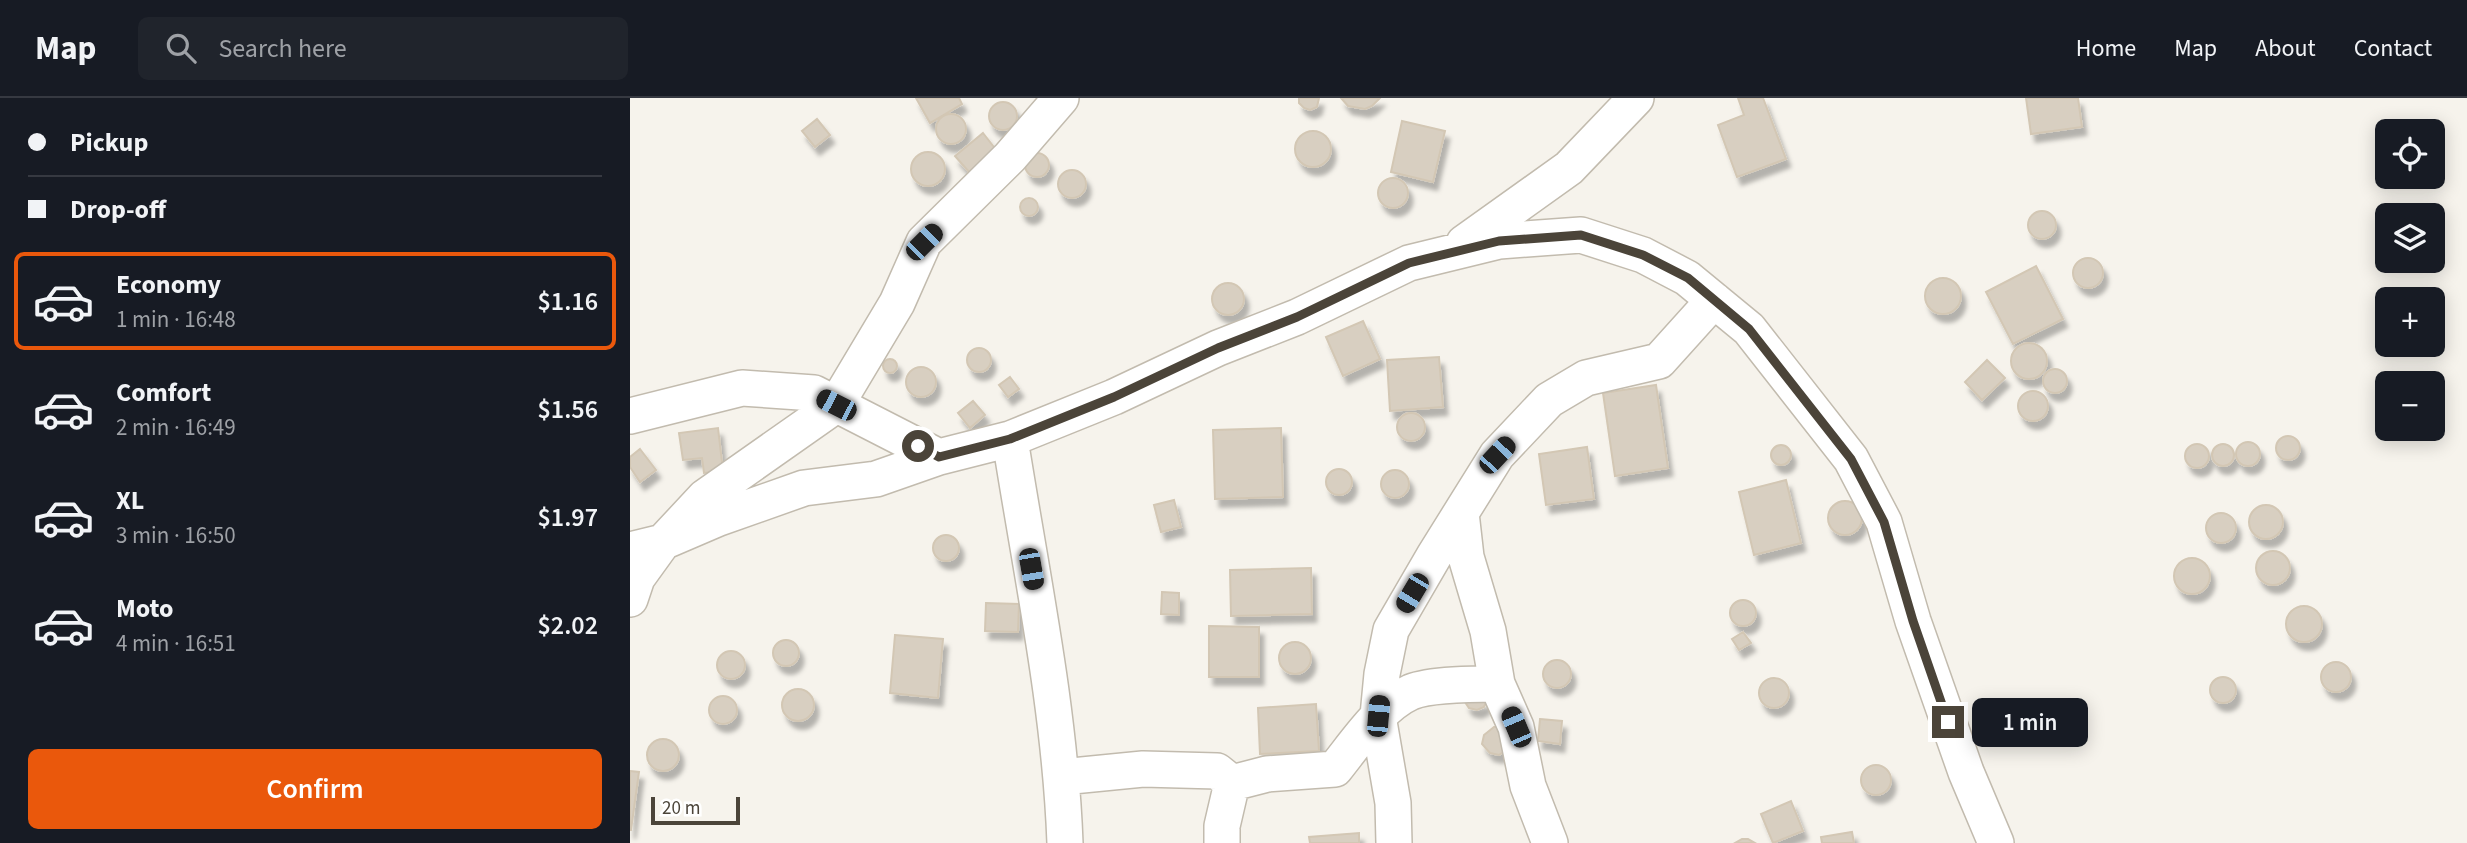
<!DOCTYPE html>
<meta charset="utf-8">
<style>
body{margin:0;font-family:"Source Sans 3",sans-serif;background:#20242c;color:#f1f3f6;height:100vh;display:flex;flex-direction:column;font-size:26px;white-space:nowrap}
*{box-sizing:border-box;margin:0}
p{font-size:23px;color:#9ea1a6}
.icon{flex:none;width:38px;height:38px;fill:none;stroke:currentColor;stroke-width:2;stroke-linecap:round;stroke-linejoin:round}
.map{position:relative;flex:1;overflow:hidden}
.panel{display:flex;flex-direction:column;background:#171b24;width:630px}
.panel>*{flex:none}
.banner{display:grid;align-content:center;height:154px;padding:0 28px;background:#171b24}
.buttons{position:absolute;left:1745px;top:21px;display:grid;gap:14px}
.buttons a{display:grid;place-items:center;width:70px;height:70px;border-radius:10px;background:#171b24;box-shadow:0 4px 18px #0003;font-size:35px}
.scale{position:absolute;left:21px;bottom:18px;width:89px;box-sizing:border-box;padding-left:7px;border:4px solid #4b4439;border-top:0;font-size:19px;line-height:24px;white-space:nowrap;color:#4b4439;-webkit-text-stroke:5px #fff;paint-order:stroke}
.end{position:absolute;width:32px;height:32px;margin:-16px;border:9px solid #4b4439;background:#fff;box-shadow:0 0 0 4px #fff}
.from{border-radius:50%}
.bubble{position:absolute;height:49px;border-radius:10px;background:#171b24;box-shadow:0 4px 18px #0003;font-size:23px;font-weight:600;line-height:49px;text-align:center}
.car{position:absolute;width:21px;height:42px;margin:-21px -10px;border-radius:9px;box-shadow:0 0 5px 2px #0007;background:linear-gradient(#222 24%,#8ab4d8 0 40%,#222 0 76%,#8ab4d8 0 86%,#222 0)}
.banner b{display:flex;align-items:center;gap:24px;height:66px;font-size:26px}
.banner b+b{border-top:2px solid #363941}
.banner i{width:18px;height:18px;background:#f1f3f6}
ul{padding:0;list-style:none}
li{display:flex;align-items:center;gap:21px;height:98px;margin:0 14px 10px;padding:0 14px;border:4px solid transparent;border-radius:10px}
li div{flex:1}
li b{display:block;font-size:26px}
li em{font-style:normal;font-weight:600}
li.current{border-color:#ea580c}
li>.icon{width:63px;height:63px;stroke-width:1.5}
.cta{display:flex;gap:14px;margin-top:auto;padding:14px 28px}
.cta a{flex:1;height:80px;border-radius:10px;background:#ea580c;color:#fff;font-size:28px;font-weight:600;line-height:80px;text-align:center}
header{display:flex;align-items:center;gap:42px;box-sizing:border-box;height:98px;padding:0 35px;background:#171b24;border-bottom:2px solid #363941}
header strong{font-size:33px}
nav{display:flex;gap:38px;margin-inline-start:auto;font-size:24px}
.search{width:490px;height:63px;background:#20242c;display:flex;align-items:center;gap:18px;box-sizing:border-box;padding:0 24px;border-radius:10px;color:#9ea1a6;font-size:26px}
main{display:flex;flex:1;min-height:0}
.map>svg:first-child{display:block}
.building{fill:#d8cfc1;stroke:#d3c7b4;stroke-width:2;filter:url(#shadow)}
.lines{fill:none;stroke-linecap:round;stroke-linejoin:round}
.minor-casing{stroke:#c2bbae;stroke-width:38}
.minor{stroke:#fff;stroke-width:35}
.route{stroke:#4b4439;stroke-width:9}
</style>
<header>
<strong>Map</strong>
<div class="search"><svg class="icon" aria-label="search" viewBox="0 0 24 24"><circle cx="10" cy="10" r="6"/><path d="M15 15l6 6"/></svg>Search here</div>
<nav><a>Home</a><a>Map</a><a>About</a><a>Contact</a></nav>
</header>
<main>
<section class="panel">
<div class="banner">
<b><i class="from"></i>Pickup</b>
<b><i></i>Drop-off</b>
</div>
<ul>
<li class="current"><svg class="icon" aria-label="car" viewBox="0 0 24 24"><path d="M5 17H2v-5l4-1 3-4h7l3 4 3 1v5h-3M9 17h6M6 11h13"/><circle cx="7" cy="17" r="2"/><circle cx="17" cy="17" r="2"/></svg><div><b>Economy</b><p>1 min · 16:48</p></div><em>$1.16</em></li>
<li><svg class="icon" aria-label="car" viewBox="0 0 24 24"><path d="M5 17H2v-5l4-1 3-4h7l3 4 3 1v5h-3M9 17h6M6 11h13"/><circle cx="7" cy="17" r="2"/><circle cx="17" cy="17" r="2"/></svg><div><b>Comfort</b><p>2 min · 16:49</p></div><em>$1.56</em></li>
<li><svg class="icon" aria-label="car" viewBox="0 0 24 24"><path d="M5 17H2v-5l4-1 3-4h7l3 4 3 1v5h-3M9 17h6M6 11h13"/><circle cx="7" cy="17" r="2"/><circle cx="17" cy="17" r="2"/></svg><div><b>XL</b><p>3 min · 16:50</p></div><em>$1.97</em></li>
<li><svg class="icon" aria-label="car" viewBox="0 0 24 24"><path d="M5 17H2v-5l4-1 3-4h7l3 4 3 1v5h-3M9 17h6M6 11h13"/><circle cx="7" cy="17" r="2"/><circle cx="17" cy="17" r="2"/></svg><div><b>Moto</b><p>4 min · 16:51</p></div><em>$2.02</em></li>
</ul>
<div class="cta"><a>Confirm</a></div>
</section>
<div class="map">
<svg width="1837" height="745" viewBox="0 0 1837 745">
<defs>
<filter id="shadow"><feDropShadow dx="4.5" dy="8" stdDeviation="2" flood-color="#0004"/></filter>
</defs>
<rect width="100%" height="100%" fill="#f6f3ec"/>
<path class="building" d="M286 0H329L332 6 300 25Z
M689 0 687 9 680 12 674 10 669 5V0Z
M711 0H750L742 8 735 11 718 8Z
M1108 0H1133L1156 61 1107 79 1088 27 1114 17Z
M1396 0H1448L1452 29 1401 36Z
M359 18a14 14 0 1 1 28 0a14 14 0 1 1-28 0Z
M306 31a15 15 0 1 1 30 0a15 15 0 1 1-30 0Z
M187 21 200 37 185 49 172 33Z
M772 23 815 33 803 84 761 74Z
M665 51a18 18 0 1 1 36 0a18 18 0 1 1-36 0Z
M353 35 367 53 340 75 325 58Z
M281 71a17 17 0 1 1 34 0a17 17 0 1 1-34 0Z
M395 67a12 12 0 1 1 24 0a12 12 0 1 1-24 0Z
M428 86a14 14 0 1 1 28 0a14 14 0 1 1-28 0Z
M748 95a15 15 0 1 1 30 0a15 15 0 1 1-30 0Z
M390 109a9 9 0 1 1 18 0a9 9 0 1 1-18 0Z
M1398 127a14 14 0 1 1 28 0a14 14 0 1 1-28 0Z
M1443 175a15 15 0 1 1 30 0a15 15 0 1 1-30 0Z
M1406 168 1433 221 1383 246 1356 194Z
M1295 198a18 18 0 1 1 36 0a18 18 0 1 1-36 0Z
M582 201a16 16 0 1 1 32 0a16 16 0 1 1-32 0Z
M733 223 750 261 713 278 696 239Z
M1381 263a18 18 0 1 1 36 0a18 18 0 1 1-36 0Z
M337 262a12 12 0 1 1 24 0a12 12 0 1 1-24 0Z
M809 259 813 309 760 313 757 262Z
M253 268a7 7 0 1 1 14 0a7 7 0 1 1-14 0Z
M1357 262 1375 280 1352 302 1335 284Z
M276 284a15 15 0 1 1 30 0a15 15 0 1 1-30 0Z
M1413 283a12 12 0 1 1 24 0a12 12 0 1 1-24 0Z
M380 279 389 291 378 299 369 287Z
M1026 287 1038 370 985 378 973 295Z
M1388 308a15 15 0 1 1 30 0a15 15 0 1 1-30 0Z
M343 303 355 317 340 330 328 315Z
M767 329a14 14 0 1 1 28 0a14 14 0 1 1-28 0Z
M88 330 93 373 74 375 72 360 53 362 49 335Z
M651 330 653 399 585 401 583 332Z
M1646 350a12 12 0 1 1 24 0a12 12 0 1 1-24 0Z
M1606 356a12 12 0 1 1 24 0a12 12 0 1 1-24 0Z
M1582 357a11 11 0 1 1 22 0a11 11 0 1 1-22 0Z
M1555 358a12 12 0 1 1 24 0a12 12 0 1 1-24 0Z
M1141 357a10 10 0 1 1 20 0a10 10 0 1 1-20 0Z
M957 349 964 401 916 407 909 356Z
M10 351 26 372 10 384 0 369V359Z
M696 384a13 13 0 1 1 26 0a13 13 0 1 1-26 0Z
M751 386a14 14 0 1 1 28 0a14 14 0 1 1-28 0Z
M1156 382 1171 445 1124 457 1109 394Z
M544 402 551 429 531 434 524 407Z
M1198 420a17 17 0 1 1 34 0a17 17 0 1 1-34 0Z
M1619 424a17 17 0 1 1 34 0a17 17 0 1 1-34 0Z
M1576 430a15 15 0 1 1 30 0a15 15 0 1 1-30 0Z
M303 450a13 13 0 1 1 26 0a13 13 0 1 1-26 0Z
M1626 470a17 17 0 1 1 34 0a17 17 0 1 1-34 0Z
M1544 478a18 18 0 1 1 36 0a18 18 0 1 1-36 0Z
M681 470 682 516 601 518 600 472Z
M532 494 549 495V517L531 516Z
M1100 515a13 13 0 1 1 26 0a13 13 0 1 1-26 0Z
M356 505 389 506 388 534 355 533Z
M1656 526a18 18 0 1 1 36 0a18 18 0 1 1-36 0Z
M579 528 629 529V579H579Z
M1113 534 1121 545 1109 552 1102 541Z
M265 537 313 541 308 600 260 595Z
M143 555a13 13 0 1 1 26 0a13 13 0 1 1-26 0Z
M649 560a16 16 0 1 1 32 0a16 16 0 1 1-32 0Z
M87 567a14 14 0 1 1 28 0a14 14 0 1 1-28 0Z
M913 576a14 14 0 1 1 28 0a14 14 0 1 1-28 0Z
M1691 579a15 15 0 1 1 30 0a15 15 0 1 1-30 0Z
M1580 592a13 13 0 1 1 26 0a13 13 0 1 1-26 0Z
M1129 595a15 15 0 1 1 30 0a15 15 0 1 1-30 0Z
M152 607a16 16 0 1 1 32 0a16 16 0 1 1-32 0Z
M79 612a14 14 0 1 1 28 0a14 14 0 1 1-28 0Z
M857 602 854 609 847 612 839 610 835 604Z
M686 606 689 653 630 656 628 610Z
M910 621 932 623 930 646 908 643Z
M864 629H868L879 650 869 657 860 655 852 646 854 637Z
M17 657a16 16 0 1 1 32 0a16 16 0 1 1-32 0Z
M1231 682a15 15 0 1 1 30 0a15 15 0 1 1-30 0Z
M0 673 9 674 1 732H0Z
M1161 703 1173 733 1143 745 1131 716Z
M1222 734 1224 745H1192L1191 739Z
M729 735V745H680L679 739Z
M1112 741H1118L1125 745H1105Z"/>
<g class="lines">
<g class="minor-casing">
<path id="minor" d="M834 145 939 70 1006 0
M0 318 112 290 184 295 309 359 380 341 484 299 588 250 667 219 779 165 869 143 951 137 1013 157 1057 180 1119 231 1221 361 1254 424 1283 523 1336 674 1366 745
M380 341C401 475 430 609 435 745
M831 415 836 459 858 533 867 586 886 629 898 688 920 745
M0 452 33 444 75 399 206 307 267 205 294 144 380 59 431 0
M0 501 7 480 33 444 89 420 174 390 246 381 309 359
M432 679 513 671 587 673 602 685
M592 745V728L602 685 637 676 705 671C726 645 750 608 781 594 801 586 845 586 867 586
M764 745 763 705 748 618 752 576 761 532 804 458 867 357 919 302 956 280 1029 263 1084 202"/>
</g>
<use href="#minor" class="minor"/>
</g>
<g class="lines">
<path class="route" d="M288 348 309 359 380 341 484 299 588 250 667 219 779 165 869 143 951 137 1013 157 1058 180 1119 231 1221 361 1254 424 1283 523 1318 624"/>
</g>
</svg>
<div class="buttons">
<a><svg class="icon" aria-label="locate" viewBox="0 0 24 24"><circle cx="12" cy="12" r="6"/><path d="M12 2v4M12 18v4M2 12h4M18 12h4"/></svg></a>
<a><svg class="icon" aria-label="layers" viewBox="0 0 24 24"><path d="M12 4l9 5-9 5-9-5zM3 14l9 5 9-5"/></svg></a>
<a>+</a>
<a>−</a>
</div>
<div class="scale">20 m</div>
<i class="end from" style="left:288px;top:348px"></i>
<i class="end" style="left:1318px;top:624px"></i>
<div class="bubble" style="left:1342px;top:600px;width:116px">1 min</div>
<i class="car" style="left:294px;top:144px;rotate:45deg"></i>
<i class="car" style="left:206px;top:307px;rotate:297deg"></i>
<i class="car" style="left:867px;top:357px;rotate:43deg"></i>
<i class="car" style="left:401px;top:471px;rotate:170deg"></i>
<i class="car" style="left:782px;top:495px;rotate:211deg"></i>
<i class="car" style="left:748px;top:618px;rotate:5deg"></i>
<i class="car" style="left:886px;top:629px;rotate:337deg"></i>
</div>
</main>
